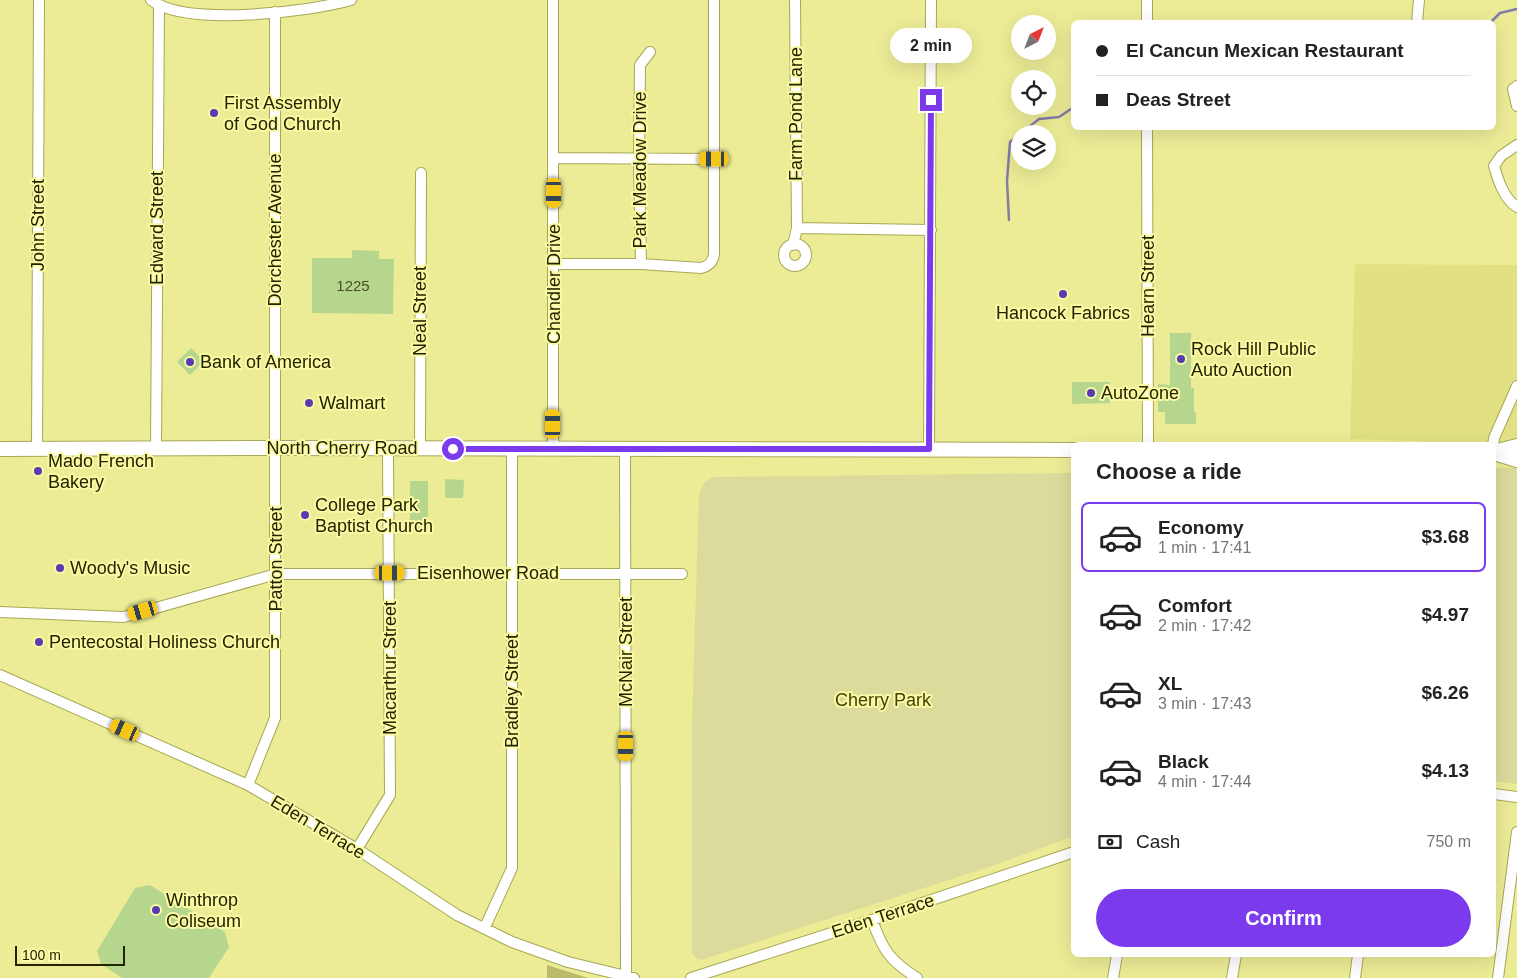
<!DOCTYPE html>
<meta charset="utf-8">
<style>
body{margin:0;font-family:Arial,sans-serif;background:#f6f6f6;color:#222;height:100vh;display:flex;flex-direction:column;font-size:19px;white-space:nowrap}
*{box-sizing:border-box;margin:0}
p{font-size:16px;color:#767676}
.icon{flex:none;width:28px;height:28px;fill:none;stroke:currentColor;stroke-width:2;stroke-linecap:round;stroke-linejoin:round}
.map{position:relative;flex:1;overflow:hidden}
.sheet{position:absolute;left:1071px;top:442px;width:425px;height:515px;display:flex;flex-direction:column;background:#fff;border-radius:8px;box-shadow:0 5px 20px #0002}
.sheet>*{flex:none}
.hud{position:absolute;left:1071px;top:20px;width:425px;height:110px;border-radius:8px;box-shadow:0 5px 20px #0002;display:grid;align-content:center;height:110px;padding:0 25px;background:#fff}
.needle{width:32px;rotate:42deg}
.fabs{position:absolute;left:1011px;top:15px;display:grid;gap:10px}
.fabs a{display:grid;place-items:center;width:45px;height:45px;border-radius:50%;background:#fff;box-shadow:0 5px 20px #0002;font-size:25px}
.scale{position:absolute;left:15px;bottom:12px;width:110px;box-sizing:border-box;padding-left:5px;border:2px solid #242300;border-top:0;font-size:14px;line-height:18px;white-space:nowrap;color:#242300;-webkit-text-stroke:4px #fafaa4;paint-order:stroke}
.end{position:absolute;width:22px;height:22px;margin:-11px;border:6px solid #7c3aed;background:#fff;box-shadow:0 0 0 2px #fff}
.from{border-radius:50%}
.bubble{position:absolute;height:35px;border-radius:18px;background:#fff;box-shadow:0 5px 20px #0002;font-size:16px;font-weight:600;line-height:35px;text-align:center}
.car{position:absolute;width:15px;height:30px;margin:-15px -8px;border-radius:6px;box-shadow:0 0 4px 1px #0007;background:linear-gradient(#f5c518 24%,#345 0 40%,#f5c518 0 76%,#345 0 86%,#f5c518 0)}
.hud b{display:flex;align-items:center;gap:18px;height:48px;font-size:19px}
.hud b+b{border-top:1px solid #e0e0e0}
.hud i{width:12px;height:12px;background:#222}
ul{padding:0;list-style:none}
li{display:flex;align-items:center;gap:15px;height:70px;margin:0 10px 8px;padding:0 15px;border:2px solid transparent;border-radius:8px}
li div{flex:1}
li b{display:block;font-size:19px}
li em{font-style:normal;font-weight:600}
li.selected{border-color:#7c3aed}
li>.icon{width:45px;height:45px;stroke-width:1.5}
h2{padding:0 25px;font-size:22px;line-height:60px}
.pay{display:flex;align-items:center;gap:12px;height:55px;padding:0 25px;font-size:19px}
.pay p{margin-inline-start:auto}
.button{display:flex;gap:10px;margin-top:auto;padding:10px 25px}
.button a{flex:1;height:58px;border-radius:30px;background:#7c3aed;color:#fff;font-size:20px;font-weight:600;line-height:58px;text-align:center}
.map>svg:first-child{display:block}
.built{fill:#e1e183}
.green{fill:#dbdb9c}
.forest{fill:#baba6b}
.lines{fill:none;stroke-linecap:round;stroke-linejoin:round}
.stream{stroke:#827da4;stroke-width:2.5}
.building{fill:#b6d68e}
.minor-casing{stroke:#a8a754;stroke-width:12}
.major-casing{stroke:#a8a754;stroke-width:16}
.minor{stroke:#fff;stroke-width:10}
.major{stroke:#fff;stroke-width:14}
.route{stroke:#7c3aed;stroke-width:6}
.poi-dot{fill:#583bb3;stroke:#fafaa4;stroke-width:2}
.labels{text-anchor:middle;stroke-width:4;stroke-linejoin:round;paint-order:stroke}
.number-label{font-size:15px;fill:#485024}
.poi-label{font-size:18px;fill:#242300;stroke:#fafaa4;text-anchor:start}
.street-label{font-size:18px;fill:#242300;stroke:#fafaa4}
.park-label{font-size:18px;fill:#444202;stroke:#fafaa4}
</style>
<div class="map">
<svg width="1517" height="978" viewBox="0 0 1517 978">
<rect width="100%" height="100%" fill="#ecec97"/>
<path class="built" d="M1355 264 1517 265V444L1350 439Z"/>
<path class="green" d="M1494 468H1517V784L1494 781Z
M1074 473V836L989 867 701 960 696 958 692 953V722L699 494 704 483 712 477Z"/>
<path class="forest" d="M547 965 588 978H547Z"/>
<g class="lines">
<path class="stream" d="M1491 22 1500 13 1517 9
M1009 220 1007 181 1010 142 1039 119 1059 117 1074 107"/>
</g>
<path class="building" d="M352 250 379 251V259H394L393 314 312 313V258H352Z
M1170 333H1191V388H1194V412H1196V424H1165V412H1158V384L1170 385Z
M191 348 204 361 190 375 177 362Z
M1072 382H1110V403L1072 404Z
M445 479 464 480 463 498H445Z
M410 481H428V530H410Z
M150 885 225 932 229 947 209 978H122L101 964 97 951 135 888Z"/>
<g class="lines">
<g class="minor-casing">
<path id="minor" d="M151 0C186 27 309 12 351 0
M1147 0V22
M1417 22 1419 0
M1517 86 1513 89 1517 106
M1147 128 1148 445
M1517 145 1501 156 1494 166C1498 180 1504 199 1517 207
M554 158 714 159
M797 228 931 230
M784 255a11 11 0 1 1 22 0a11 11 0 1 1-22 0Z
M793 245 797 228 795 0
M554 264H641L701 268C709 266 713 262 714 254V0
M641 264 639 159 640 65 650 52
M1493 445 1494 438 1517 386
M37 449 39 0
M156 449 159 6
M420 449 421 173
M553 449V0
M625 449 626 976
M929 449 931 0
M0 612 124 617 276 574H682
M0 675 248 785 357 849 457 915 512 942 568 962 634 978
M248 785 275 718V12
M1494 794 1517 797
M357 849 390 795 388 449
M872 920C883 950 889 960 917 978
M485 927 512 868V449
M691 978 872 920 1074 852
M1113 978 1117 955
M1232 978 1236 955
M1355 978 1358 955
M1498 978 1517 832"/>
</g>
<g class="major-casing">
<path id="major" d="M0 449 276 448 1074 450
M1494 452 1517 446
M1494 453 1517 460"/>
</g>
<use href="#minor" class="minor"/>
<use href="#major" class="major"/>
</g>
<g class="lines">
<path class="route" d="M453 449H929L931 100"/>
</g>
<g class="poi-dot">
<circle cx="214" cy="113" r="5"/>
<circle cx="1063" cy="294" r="5"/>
<circle cx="1181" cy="359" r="5"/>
<circle cx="190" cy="362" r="5"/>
<circle cx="1091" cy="393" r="5"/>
<circle cx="309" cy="403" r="5"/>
<circle cx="38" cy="471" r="5"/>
<circle cx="305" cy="515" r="5"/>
<circle cx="60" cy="568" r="5"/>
<circle cx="39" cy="642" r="5"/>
<circle cx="156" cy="910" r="5"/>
</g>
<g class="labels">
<g class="number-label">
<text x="353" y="291">1225</text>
</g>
<g class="poi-label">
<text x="224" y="109">First Assembly<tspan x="224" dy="21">of God Church</tspan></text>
<text x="1063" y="319" text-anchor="middle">Hancock Fabrics</text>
<text x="1191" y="355">Rock Hill Public<tspan x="1191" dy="21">Auto Auction</tspan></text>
<text x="200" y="368">Bank of America</text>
<text x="1101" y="399">AutoZone</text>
<text x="319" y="409">Walmart</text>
<text x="48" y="467">Mado French<tspan x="48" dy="21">Bakery</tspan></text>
<text x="315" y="511">College Park<tspan x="315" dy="21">Baptist Church</tspan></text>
<text x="70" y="574">Woody's Music</text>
<text x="49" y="648">Pentecostal Holiness Church</text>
<text x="166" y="906">Winthrop<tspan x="166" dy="21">Coliseum</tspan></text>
</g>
<g class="street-label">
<text transform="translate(796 114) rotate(-90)" y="6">Farm Pond Lane</text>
<text transform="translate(640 170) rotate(-90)" y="6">Park Meadow Drive</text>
<text transform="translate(38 225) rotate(-90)" y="6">John Street</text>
<text transform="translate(157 228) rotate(-90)" y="6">Edward Street</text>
<text transform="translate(275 230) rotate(-90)" y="6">Dorchester Avenue</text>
<text transform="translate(554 284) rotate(-90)" y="6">Chandler Drive</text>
<text transform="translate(1148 286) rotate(-90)" y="6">Hearn Street</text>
<text transform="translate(420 311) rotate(-90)" y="6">Neal Street</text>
<text x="342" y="454">North Cherry Road</text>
<text transform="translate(276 559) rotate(-90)" y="6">Patton Street</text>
<text x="488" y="579">Eisenhower Road</text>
<text transform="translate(626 652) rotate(-90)" y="6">McNair Street</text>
<text transform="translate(390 668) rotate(-90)" y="6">Macarthur Street</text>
<text transform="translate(512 691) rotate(-90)" y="6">Bradley Street</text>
<text transform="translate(318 827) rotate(31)" y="6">Eden Terrace</text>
<text transform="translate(883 916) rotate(-18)" y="6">Eden Terrace</text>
</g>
<g class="park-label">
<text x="883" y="706">Cherry Park</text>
</g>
</g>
</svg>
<div class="fabs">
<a><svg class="needle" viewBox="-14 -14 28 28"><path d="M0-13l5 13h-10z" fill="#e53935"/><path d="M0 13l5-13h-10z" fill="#767676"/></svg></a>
<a><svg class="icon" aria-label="locate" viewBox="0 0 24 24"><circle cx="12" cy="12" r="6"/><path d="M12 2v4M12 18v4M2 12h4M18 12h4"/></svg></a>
<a><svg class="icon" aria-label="layers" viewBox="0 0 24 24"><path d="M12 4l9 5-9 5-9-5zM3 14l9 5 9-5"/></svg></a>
</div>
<div class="scale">100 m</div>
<i class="end from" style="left:453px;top:449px"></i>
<i class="end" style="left:931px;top:100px"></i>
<div class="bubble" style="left:890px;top:28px;width:82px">2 min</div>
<i class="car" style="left:714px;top:159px;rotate:270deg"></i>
<i class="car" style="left:554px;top:193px;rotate:180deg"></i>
<i class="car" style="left:553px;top:424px;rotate:0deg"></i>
<i class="car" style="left:390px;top:573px;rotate:90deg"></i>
<i class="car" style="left:143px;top:611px;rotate:254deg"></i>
<i class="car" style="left:125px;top:730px;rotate:294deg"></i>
<i class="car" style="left:626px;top:746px;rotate:180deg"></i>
<div class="hud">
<b><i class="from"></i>El Cancun Mexican Restaurant</b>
<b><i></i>Deas Street</b>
</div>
<section class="sheet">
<h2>Choose a ride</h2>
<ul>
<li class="selected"><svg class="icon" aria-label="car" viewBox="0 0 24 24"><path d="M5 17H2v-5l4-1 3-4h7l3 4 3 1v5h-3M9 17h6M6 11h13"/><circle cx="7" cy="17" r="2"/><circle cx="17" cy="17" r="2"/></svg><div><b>Economy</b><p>1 min · 17:41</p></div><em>$3.68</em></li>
<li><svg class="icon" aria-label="car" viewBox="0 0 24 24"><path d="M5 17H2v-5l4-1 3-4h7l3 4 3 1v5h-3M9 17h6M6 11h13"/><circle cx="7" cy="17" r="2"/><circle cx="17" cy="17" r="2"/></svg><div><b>Comfort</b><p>2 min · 17:42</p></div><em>$4.97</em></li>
<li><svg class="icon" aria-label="car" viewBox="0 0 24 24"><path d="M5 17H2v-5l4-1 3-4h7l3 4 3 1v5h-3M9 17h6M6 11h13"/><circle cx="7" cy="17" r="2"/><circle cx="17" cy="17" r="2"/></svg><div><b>XL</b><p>3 min · 17:43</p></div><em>$6.26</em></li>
<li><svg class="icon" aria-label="car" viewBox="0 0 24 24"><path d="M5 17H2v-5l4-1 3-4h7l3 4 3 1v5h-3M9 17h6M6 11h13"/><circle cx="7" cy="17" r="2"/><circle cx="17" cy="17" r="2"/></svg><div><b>Black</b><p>4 min · 17:44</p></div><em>$4.13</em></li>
</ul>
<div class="pay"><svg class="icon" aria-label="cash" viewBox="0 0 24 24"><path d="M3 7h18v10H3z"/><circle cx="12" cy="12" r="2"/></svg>Cash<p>750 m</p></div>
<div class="button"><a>Confirm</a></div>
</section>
</div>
